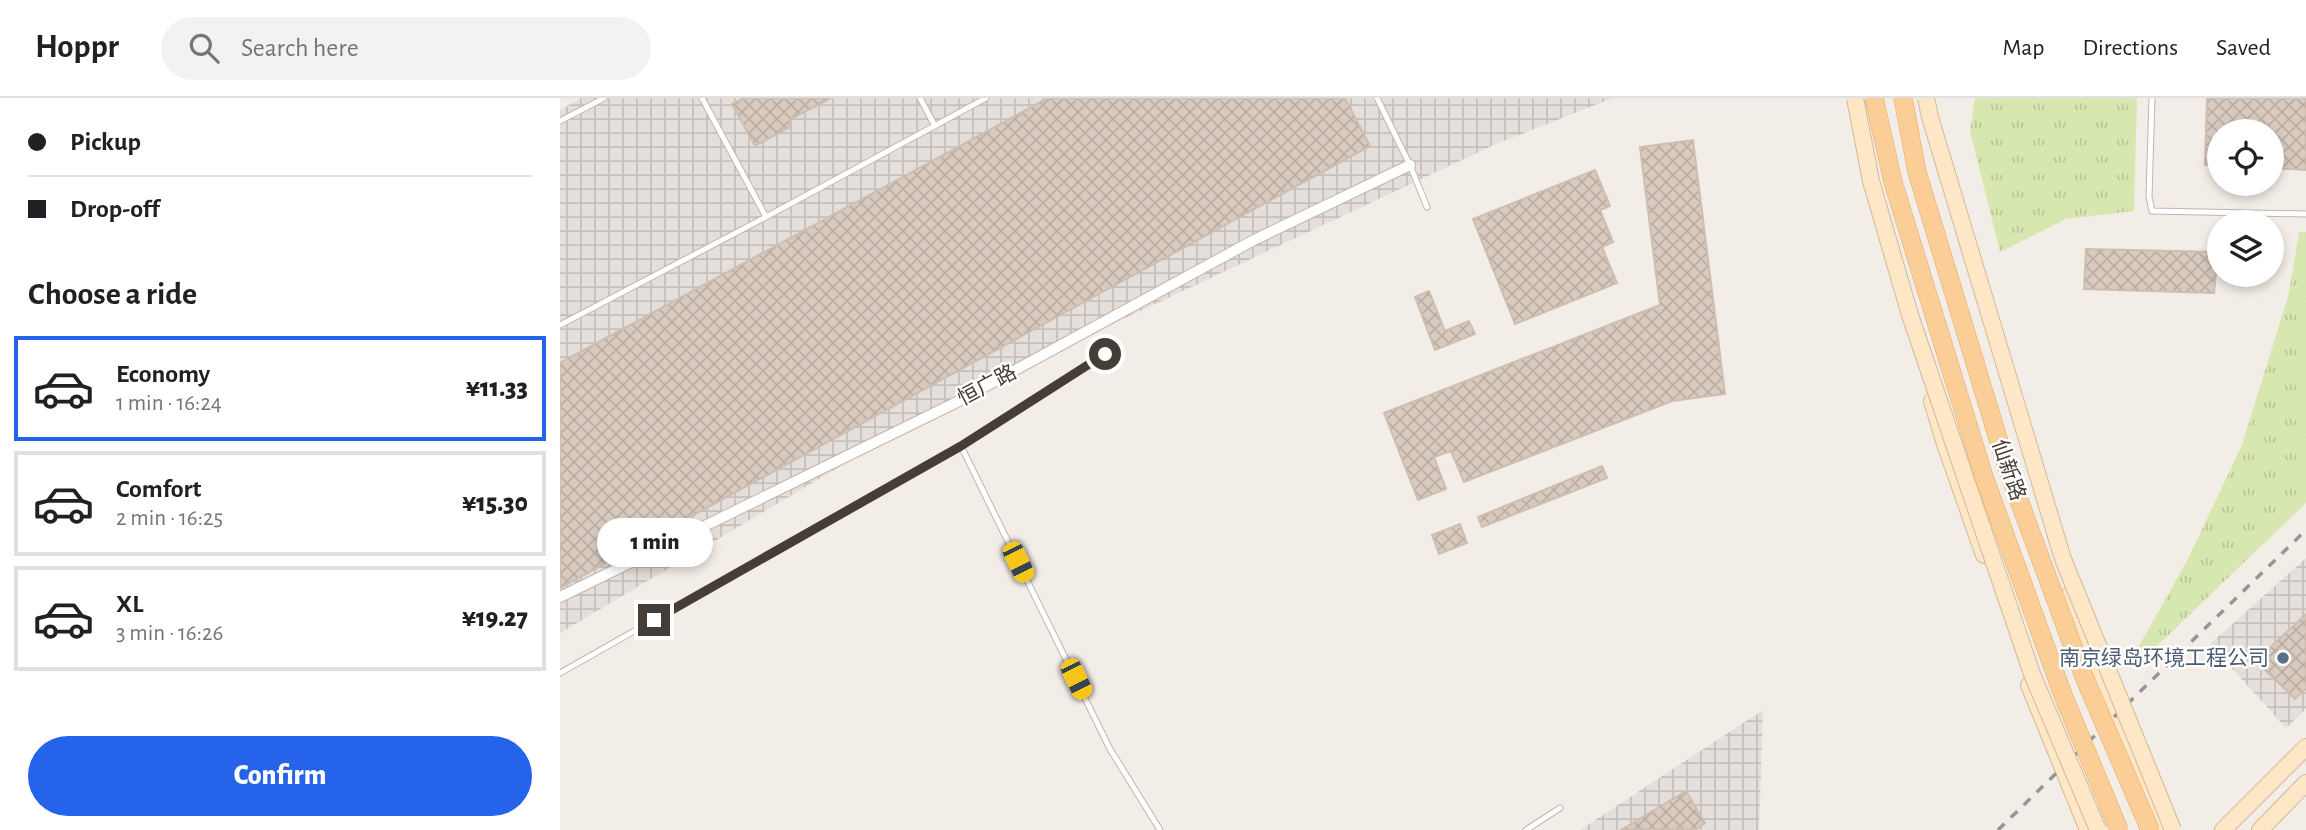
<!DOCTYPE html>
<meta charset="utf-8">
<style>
body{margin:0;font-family:"Alegreya Sans","Noto Sans SC",sans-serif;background:#f2f2f2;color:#202124;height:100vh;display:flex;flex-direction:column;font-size:26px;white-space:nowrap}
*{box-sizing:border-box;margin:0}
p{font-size:23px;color:#757577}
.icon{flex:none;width:38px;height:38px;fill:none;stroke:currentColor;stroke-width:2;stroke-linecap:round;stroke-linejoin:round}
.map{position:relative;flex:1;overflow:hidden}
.sheet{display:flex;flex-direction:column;background:#fff;width:560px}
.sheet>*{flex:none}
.banner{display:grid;align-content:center;height:154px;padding:0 28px;background:#fff}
.tools{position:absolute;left:1647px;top:21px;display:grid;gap:14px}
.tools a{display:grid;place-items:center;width:77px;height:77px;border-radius:50%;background:#fff;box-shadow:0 4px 10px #0003;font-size:35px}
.end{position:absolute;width:32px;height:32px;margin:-16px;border:9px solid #463d36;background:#fff;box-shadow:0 0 0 4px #fff}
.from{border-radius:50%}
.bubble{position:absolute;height:49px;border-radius:24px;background:#fff;box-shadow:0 4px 10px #0003;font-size:23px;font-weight:800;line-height:49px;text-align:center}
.car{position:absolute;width:21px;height:42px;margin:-21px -10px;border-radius:9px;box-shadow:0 0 5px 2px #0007;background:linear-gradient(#f5c518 24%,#345 0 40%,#f5c518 0 76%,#345 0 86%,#f5c518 0)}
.banner b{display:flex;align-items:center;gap:24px;height:66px;font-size:26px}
.banner b+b{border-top:2px solid #e0e0e0}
.banner i{width:18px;height:18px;background:#202124}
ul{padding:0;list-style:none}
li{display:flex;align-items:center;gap:21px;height:105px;margin:0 14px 10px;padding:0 14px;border:4px solid #e0e0e0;border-radius:0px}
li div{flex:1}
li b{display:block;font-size:26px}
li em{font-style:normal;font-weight:800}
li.active{border-color:#2563eb}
li>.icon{width:63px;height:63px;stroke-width:1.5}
h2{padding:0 28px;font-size:32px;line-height:84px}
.button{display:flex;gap:14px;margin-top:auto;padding:14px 28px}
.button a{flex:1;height:80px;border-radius:42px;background:#2563eb;color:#fff;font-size:28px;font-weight:800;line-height:80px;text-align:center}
header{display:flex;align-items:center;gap:42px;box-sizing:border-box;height:98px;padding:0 35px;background:#fff;border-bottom:2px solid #e0e0e0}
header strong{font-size:33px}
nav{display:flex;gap:38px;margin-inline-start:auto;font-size:24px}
.search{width:490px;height:63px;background:#f2f2f2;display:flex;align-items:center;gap:18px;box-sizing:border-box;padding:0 24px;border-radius:38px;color:#757577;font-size:26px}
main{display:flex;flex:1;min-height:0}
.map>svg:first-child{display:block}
.industrial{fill:url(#industrial-grid)}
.grass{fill:url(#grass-tufts)}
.building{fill:url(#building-cross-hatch);stroke:#cfbeb0;stroke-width:2}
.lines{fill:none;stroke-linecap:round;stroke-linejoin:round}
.lane-casing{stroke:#c1b6ad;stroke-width:7}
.street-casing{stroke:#c1b6ad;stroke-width:12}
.secondary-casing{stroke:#d2b998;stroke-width:18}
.primary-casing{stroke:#e2a866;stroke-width:19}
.lane{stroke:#fff;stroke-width:5}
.street{stroke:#fff;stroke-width:10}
.secondary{stroke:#fee7c7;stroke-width:16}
.primary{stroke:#fcce97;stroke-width:18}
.rail{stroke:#969696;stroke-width:3.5;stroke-dasharray:9 9;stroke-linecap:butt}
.secondary-bridge-casing{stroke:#d2b998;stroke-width:18;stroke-linecap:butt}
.primary-bridge-casing{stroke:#e2a866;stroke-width:19;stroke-linecap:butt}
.secondary-bridge{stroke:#fee7c7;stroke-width:16}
.primary-bridge{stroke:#fcce97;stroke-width:18}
.route{stroke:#463d36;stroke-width:9}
.service-dot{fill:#5c6f8a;stroke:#fff;stroke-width:2.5}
.labels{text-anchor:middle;stroke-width:5;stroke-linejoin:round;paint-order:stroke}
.street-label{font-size:21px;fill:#463d36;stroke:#fff}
.service-label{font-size:21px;fill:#4e5e75;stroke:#fff;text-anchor:end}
</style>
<header>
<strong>Hoppr</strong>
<div class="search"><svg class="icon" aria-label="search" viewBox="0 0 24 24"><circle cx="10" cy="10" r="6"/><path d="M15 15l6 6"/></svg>Search here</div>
<nav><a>Map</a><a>Directions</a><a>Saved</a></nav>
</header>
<main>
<section class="sheet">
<div class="banner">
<b><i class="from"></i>Pickup</b>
<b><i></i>Drop-off</b>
</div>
<h2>Choose a ride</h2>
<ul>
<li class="active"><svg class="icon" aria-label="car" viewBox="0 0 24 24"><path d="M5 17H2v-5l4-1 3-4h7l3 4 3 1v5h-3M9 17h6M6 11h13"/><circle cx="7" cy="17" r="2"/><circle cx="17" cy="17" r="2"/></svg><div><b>Economy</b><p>1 min · 16:24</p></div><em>¥11.33</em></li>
<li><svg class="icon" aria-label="car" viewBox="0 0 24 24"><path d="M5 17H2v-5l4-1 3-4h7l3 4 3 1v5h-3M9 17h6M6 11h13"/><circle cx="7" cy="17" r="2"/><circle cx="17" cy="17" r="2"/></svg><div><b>Comfort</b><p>2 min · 16:25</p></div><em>¥15.30</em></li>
<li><svg class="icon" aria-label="car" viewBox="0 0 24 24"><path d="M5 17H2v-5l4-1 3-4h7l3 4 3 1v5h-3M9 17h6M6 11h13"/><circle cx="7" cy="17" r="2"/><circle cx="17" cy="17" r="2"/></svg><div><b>XL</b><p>3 min · 16:26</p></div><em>¥19.27</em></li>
</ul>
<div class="button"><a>Confirm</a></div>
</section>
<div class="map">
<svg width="1746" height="732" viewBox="0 0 1746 732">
<defs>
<pattern id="industrial-grid" width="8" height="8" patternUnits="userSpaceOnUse" patternTransform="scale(1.75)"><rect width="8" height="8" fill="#e5dfdc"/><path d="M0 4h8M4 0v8" fill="none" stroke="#c6c0bd"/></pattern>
<pattern id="grass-tufts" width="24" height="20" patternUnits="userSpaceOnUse" patternTransform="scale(1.75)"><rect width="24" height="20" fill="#d7e7b0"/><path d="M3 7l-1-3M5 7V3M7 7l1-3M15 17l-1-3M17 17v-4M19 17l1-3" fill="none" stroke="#bac798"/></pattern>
<pattern id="building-cross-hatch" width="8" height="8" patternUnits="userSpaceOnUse" patternTransform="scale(1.75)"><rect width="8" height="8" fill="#d8cabf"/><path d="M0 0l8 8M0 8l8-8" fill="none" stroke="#bbaea5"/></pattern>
</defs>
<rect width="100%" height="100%" fill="#f3ede7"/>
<path class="industrial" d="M21 0H1053L936 46 529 237 284 366 0 535V12Z
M1746 460V611L1726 630 1650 546Z
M1203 612 1199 732H1020Z"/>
<path class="grass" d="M1415 0H1577L1574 113 1506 121 1440 154 1410 33Z
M1739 134H1746V405L1574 570 1571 562 1627 463 1682 347 1729 195Z"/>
<path class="building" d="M184 0H271L229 22 230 29 195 48 172 6Z
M488 0H785L810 48 0 490V265Z
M1647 0H1746V72L1712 70V33H1659V68L1645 67Z
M1133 42 1165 296 1112 303 904 384 891 353 874 359 886 391 858 402 824 315 1100 207 1080 49Z
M1035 72 1050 108 1040 112 1053 144 1042 149 1057 185 955 226 913 121Z
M1526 151 1658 154 1654 195 1524 191Z
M869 193 885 233 909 223 915 236 875 252 855 199Z
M1042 368 1047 380 922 429 918 419Z
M900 426 907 445 879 456 872 437Z
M1746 516V591L1735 601 1700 567 1701 558Z
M1126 693 1145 725 1135 732H1061Z"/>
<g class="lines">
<g class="lane-casing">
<path id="lane" d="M142 0 206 119
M360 0 375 28
M817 0 850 67 867 109
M1592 0 1589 99 1592 113 1746 116
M0 23 44 0
M0 227 206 119 426 0
M401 348 550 651 600 732
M0 575 401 348 545 256
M966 732 1000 710"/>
</g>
<g class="street-casing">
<path id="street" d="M0 499 393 306 694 142 850 67"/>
</g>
<g class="secondary-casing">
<path id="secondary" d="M1372 303 1385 346 1424 457
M1510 497 1604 732
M1469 587 1528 732
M1663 732 1746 649
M1700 732 1746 685"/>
</g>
<g class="primary-casing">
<path id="primary" d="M1343 0 1357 74"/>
</g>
<use href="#lane" class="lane"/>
<use href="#street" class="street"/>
<use href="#secondary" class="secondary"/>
<use href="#primary" class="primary"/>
<path class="rail" d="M1438 732 1746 432"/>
<g class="secondary-bridge-casing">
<path id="secondary-bridge" d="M1295 0 1311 83 1350 217 1472 576 1538 732
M1366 0 1370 19 1503 461 1613 732"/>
</g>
<g class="primary-bridge-casing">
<path id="primary-bridge" d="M1314 0 1333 84 1424 379 1503 597 1559 732
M1357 74 1447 370 1525 581 1590 732"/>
</g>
<use href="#secondary-bridge" class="secondary-bridge"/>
<use href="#primary-bridge" class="primary-bridge"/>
</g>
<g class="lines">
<path class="route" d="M94 522 401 348 545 256"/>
</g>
<circle class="service-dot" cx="1723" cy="560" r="7"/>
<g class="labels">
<g class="street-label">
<text transform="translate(427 287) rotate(-28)" y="7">恒广路</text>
<text transform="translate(1449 372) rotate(71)" y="7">仙新路</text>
</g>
<g class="service-label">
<text x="1709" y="567">南京绿岛环境工程公司</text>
</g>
</g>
</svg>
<div class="tools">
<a><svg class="icon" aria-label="locate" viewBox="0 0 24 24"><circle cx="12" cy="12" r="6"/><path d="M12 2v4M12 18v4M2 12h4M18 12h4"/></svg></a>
<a><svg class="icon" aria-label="layers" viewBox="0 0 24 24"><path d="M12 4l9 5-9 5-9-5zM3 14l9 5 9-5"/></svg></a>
</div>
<i class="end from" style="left:545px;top:256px"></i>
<i class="end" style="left:94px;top:522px"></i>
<div class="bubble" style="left:37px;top:420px;width:116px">1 min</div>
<i class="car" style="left:458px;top:464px;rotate:154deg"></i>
<i class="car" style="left:516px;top:581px;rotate:154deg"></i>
</div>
</main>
